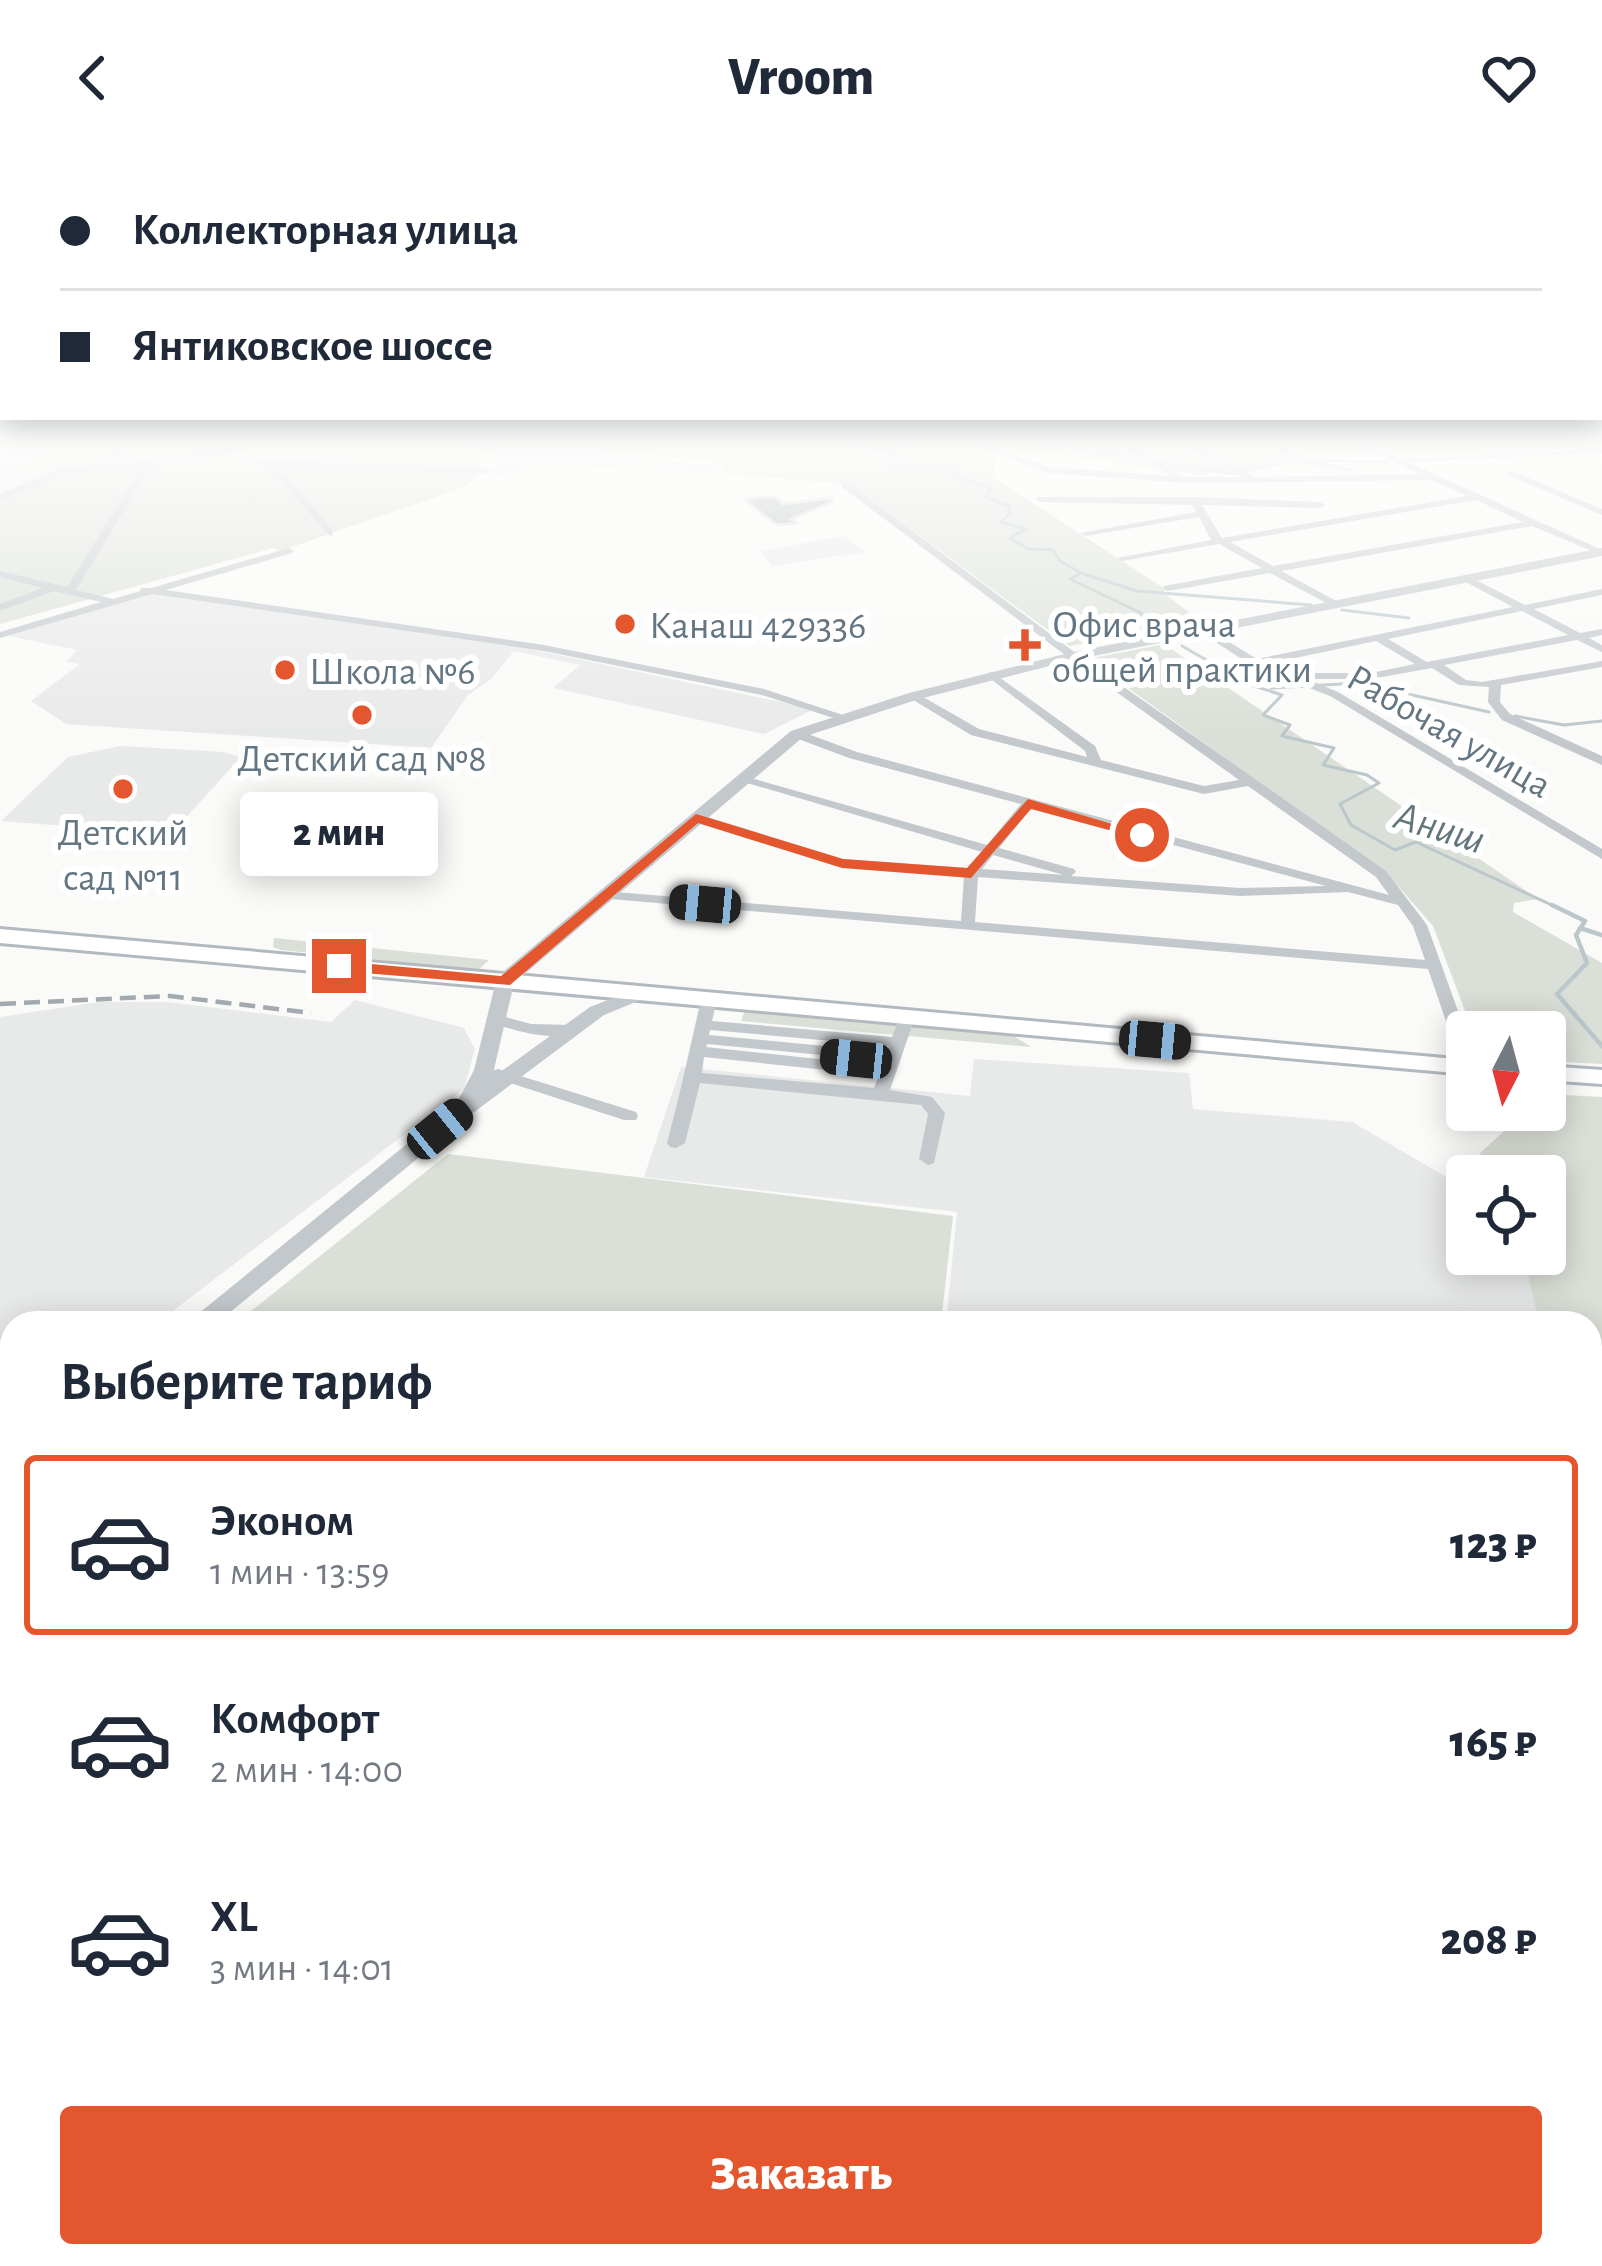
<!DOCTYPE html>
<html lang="ru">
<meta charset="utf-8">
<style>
body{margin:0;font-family:"Alegreya Sans",sans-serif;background:#f2f2f3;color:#1f2937;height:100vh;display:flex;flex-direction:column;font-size:45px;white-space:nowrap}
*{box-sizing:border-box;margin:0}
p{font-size:39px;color:#747a83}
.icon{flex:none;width:66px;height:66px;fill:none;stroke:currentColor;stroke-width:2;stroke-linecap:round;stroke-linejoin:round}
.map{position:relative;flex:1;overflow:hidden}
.panel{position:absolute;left:0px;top:1155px;width:1602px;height:957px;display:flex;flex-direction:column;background:#fff;border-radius:36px 36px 0 0;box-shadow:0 6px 30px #0003}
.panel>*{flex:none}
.top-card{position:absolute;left:0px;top:0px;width:1602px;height:264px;box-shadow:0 6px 30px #0003;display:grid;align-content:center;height:264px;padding:0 60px;background:#fff}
.needle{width:78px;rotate:186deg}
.tools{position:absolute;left:1446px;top:855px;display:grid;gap:24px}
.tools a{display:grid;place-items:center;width:120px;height:120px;border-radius:12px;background:#fff;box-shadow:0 6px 30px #0003;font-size:60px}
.end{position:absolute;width:54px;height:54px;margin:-27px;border:15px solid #e4572e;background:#fff;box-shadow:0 0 0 6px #fff}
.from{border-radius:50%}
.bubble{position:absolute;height:84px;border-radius:12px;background:#fff;box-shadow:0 6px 30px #0003;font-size:39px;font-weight:800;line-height:84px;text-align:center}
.car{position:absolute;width:36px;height:72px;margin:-36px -18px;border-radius:15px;box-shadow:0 0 9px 3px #0007;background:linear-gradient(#222 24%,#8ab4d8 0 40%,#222 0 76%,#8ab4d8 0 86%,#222 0)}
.top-card b{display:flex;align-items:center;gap:42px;height:114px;font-size:45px}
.top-card b+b{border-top:3px solid #e0e1e3}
.top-card i{width:30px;height:30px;background:#1f2937}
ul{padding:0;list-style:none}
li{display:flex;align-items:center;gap:36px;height:180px;margin:0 24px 18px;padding:0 36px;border:6px solid transparent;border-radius:12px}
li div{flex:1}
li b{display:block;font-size:45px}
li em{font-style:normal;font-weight:800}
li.active{border-color:#e4572e}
li>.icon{width:108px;height:108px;stroke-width:1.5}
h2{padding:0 60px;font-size:54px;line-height:144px}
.primary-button{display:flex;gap:24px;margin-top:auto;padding:24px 60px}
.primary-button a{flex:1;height:138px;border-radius:12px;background:#e4572e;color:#fff;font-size:48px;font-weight:800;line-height:138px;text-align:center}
header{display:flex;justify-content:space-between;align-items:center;height:156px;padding:0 60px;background:#fff;font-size:54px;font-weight:800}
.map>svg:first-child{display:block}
.built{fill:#e8e9e9}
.green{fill:#dadfd7}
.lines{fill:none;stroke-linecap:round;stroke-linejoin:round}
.stream-far2{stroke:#bbc7cb;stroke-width:3}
.stream-far1{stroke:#bbc7cb;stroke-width:4.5}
.stream{stroke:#bbc7cb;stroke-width:6}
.building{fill:#aab3b9;stroke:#dcdcda;stroke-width:3}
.secondary-casing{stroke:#b3babf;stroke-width:6}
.minor{fill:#c3c8cc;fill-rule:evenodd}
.tertiary{fill:#c3c8cc;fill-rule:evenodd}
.secondary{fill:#fff;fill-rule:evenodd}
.rail{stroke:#a2aab0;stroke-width:4.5;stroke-dasharray:16 8;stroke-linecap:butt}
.route{fill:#e4572e}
.poi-dot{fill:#e4572e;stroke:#fff;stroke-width:4.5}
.labels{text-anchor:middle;stroke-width:12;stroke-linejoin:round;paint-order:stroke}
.far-poi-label{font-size:39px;fill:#657683;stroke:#fff;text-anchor:start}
.far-street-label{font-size:39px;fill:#657683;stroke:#fff}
.far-water-label{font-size:42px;font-style:italic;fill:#60757c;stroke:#fff}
</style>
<header><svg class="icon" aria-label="back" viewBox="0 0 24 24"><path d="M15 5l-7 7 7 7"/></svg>Vroom<svg class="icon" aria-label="heart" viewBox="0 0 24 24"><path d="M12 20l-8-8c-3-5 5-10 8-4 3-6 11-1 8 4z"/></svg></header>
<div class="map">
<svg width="1602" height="2110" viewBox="0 0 1602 2110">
<rect width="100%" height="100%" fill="#fafaf8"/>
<path class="built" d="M0 285H56L20 315 49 316 0 339Z
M504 285 712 309 719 317 557 310 502 319 494 317Z
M845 380 866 396 772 410 759 395Z
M145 437 531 493 814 553 764 578 553 532 580 509 514 495 491 523 468 539 431 592 66 568 31 545 80 508 66 506 77 494 9 480Z
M120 590 224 596 241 601 171 678 1 665 68 601Z
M355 844 464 872 475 893 464 933 157 1167H12V1186L0 1183V861L99 846H167L331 866Z
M974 903 1189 917 1193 953 1352 966 1467 1033V1098H1523L1539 1167H946L957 1056 644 1021 681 911 970 940Z
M1602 1899V2044L1590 2027V1905Z"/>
<path class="green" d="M56 285H487L476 323 462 332 280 395 273 392 0 468V339L45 317 19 316Z
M528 285H1379L1275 292 1303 307 1198 319 1001 290 995 294 993 321 1165 433 1163 437 1201 465 1070 490 849 328 727 318 718 307Z
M1164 488 1538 743 1514 747 1513 756 1602 807V908L1545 905V876H1473L1433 770 1390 721 1088 503Z
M274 782 489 804 478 814 281 794 273 791Z
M745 855 1014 880 1031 891 741 865Z
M1545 938 1602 941V1826L1590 1833V1167H1539L1523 1098H1545V1020H1486L1480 997 1513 967 1509 954H1545Z
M448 998 953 1060 941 1167H236Z
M12 1346V1865L0 1856V1356Z
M153 2100H1106L1088 2110H154Z"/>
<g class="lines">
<path class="stream-far2" d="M714 285 834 286 892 296 887 308 957 312 954 319 991 333 986 341 1009 350 1010 358 1001 366 1026 373 1010 382 1028 393 1053 394 1060 405 1081 417 1070 423 1141 457 1143 467 1151 472
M1031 285 1235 318 1291 304 1388 306
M892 294 916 285
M1404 305 1602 295
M1081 417 1137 435 1311 449
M1342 454 1409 462
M1182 490 1210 506 1223 520 1282 539 1263 559 1290 569 1282 580 1334 592 1323 609 1367 619 1379 627 1340 648 1351 669 1395 694 1416 686 1558 752
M1271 532 1358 527 1489 556
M1515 560 1564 569 1602 565"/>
<path class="stream-far1" d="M1552 749 1585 765 1576 779 1587 807 1557 838 1602 890
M1580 772 1602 779"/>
<path class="stream" d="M1590 1224 1602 1215
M1590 1271 1602 1284"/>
</g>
<path class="building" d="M757 341H775L783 348 831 342 832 346 791 363 796 367 777 369 745 344Z"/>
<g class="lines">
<g class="secondary-casing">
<path id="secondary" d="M0 773 1467 904V918L0 787Z
M1545 910 1602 914V928L1545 924Z"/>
</g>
<path class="minor" d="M113 285H121L122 296 115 308 279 285H299L160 308 144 321 76 434 113 443 140 435 141 432H151L289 392 294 395 292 397 166 434 544 489 764 533 849 561 843 565 762 539 544 495 152 438 0 482V476L101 446 54 435 0 455V448L43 432 0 421V415L67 431 137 319 147 310 68 317 0 344V338L64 312 105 309 114 296Z
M325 285H492L496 288 492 291 329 288Z
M961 285H973L1049 311 1172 320 1114 285H1124L1184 321H1243L1177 285H1187L1254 321 1420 318 1350 285H1403L1370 289 1602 394V399L1532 370 1281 415 1338 446 1339 448 1334 451 1270 417 1168 435 1163 432 1164 430 1262 412 1219 388 1122 405 1117 402 1211 384 1199 361 1085 380 1080 377 1196 356 1192 349 1038 346 1035 341H1194L1320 346 1325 349 1320 352 1202 349 1222 382 1467 340 1432 324 1188 327 1048 317ZM1476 344 1523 366 1273 410 1230 386Z
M1261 285H1271L1309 303 1354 313 1350 316 1304 307Z
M244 302 487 312 491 315 487 318 271 309 292 326 333 375V379L330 380 286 330 260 308 241 307Z
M1510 314 1602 353V359L1507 319Z
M842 327H848L1077 498 1386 715 1427 769 1467 880V908L1459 903 1428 813 599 742V736L604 735 961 765 964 720 842 711 691 665V659H701L843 703 968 712 982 696 737 624 747 621 987 689 1021 648 849 602 793 581V575L797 574 857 596 1389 739 1376 721 1248 630 1204 638 971 579 910 542V538H918L979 573 1087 601 1085 595 988 521V517L992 516 1095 590 1101 604 1204 630 1239 624 1069 502 842 331ZM1032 651 1326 730 1240 732 1071 720 1076 716 1074 713 999 692ZM993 699 1064 719H1065L982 713ZM978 721 1240 740 1348 736 1398 749 1413 770 1425 804 975 766Z
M1466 419 1525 449 1602 433V439L1534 453 1580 477 1602 473V479L1589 482 1602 489V496L1577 484 1444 509 1466 524 1482 526 1602 505V511L1501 529 1500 546 1510 558 1602 600V609L1502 564 1488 546 1489 531 1459 529 1432 512 1371 523H1307L1338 536 1602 693V703L1330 540 1251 509 1197 474 1206 472 1257 503 1513 451 1462 424 1461 422ZM1522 455 1568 479 1427 506 1388 483ZM1376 485 1415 508 1371 517H1305L1300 521 1267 508Z
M709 839 717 844 712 865 892 881 901 858H913L915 861 890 934 932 941 945 957 934 1007 928 1009 919 1003 928 958 921 949 700 927 685 987 676 992 670 991 667 987C680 939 690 891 701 844ZM710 874 889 890 887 896 709 879ZM707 888 883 905 882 910 874 909 706 891ZM704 901 874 919H879L874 932 702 917Z
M494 858 531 868 570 869 578 874C553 888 515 874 488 866L486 863Z
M498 913 636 956 638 960 636 964H624L492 921 490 918 492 915Z
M0 1863 12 1869V1900L0 1895Z
M12 2020V2050L0 2055V2025Z
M12 2099 42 2100 43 2110H11Z"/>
<path class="tertiary" d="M1602 392V400L1073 504 919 543 803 581 514 827 492 922 590 851 641 831 648 833V841L604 859 473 957 217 1167H187L456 948 474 914 497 821 791 575 909 537 1073 496Z
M12 1309V1336L0 1340V1314Z"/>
<use href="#secondary" class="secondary"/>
<path class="rail" d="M0 848 170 840 311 857"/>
</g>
<linearGradient id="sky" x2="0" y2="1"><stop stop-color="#96bcdc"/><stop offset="0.49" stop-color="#fdfdfc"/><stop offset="1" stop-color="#fdfdfc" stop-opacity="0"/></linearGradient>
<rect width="1602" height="580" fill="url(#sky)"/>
<path class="route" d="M1028 643 1149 679 1142 683 1031 653 971 722 842 712 698 667 510 829 339 815 331 810 339 805 501 820 696 658 843 703 967 712Z"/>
<g class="poi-dot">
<circle cx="625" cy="468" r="12"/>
<path d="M1019 471h12v12h12v12h-12v12h-12v-12h-12v-12h12z"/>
<circle cx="285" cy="514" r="12"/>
<circle cx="362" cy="559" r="12"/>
<circle cx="123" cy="633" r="12"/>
</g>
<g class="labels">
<g class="far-poi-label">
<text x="1052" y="481">Офис врача<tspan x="1052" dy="45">общей практики</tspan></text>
<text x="649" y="482">Канаш 429336</text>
<text x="309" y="528">Школа №6</text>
<text x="362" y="615" text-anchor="middle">Детский сад №8</text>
<text x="123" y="689" text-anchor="middle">Детский<tspan x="123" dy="45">сад №11</tspan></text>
</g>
<g class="far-street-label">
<text transform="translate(1450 574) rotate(30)" y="14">Рабочая улица</text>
</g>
<g class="far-water-label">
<text transform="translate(1440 670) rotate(17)" y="15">Аниш</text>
</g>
</g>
</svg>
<div class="tools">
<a><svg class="needle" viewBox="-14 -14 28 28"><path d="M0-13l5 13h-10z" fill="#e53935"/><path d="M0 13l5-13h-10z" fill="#747a83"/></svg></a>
<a><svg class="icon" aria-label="locate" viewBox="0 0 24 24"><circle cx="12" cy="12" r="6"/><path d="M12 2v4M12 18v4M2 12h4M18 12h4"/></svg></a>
</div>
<i class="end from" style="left:1142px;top:679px"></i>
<i class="end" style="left:339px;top:810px"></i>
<div class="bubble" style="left:240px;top:636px;width:198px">2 мин</div>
<i class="car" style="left:705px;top:748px;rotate:275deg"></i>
<i class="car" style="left:1155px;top:884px;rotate:95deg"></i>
<i class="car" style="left:856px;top:903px;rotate:276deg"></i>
<i class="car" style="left:440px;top:973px;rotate:51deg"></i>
<div class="top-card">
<b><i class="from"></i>Коллекторная улица</b>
<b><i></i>Янтиковское шоссе</b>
</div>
<section class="panel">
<h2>Выберите тариф</h2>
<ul>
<li class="active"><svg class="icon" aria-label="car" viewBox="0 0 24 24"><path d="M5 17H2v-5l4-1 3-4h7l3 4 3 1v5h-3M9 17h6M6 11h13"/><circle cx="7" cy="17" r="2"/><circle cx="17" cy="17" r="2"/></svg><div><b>Эконом</b><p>1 мин · 13:59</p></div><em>123 ₽</em></li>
<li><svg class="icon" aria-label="car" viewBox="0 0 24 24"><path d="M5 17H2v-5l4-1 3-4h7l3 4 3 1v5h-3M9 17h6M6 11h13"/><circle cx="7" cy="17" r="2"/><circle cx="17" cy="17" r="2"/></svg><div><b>Комфорт</b><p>2 мин · 14:00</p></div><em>165 ₽</em></li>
<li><svg class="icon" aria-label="car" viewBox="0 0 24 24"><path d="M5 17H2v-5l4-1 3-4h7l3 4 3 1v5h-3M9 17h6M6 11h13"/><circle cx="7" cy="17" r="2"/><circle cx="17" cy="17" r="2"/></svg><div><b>XL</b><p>3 мин · 14:01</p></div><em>208 ₽</em></li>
</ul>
<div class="primary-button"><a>Заказать</a></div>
</section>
</div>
